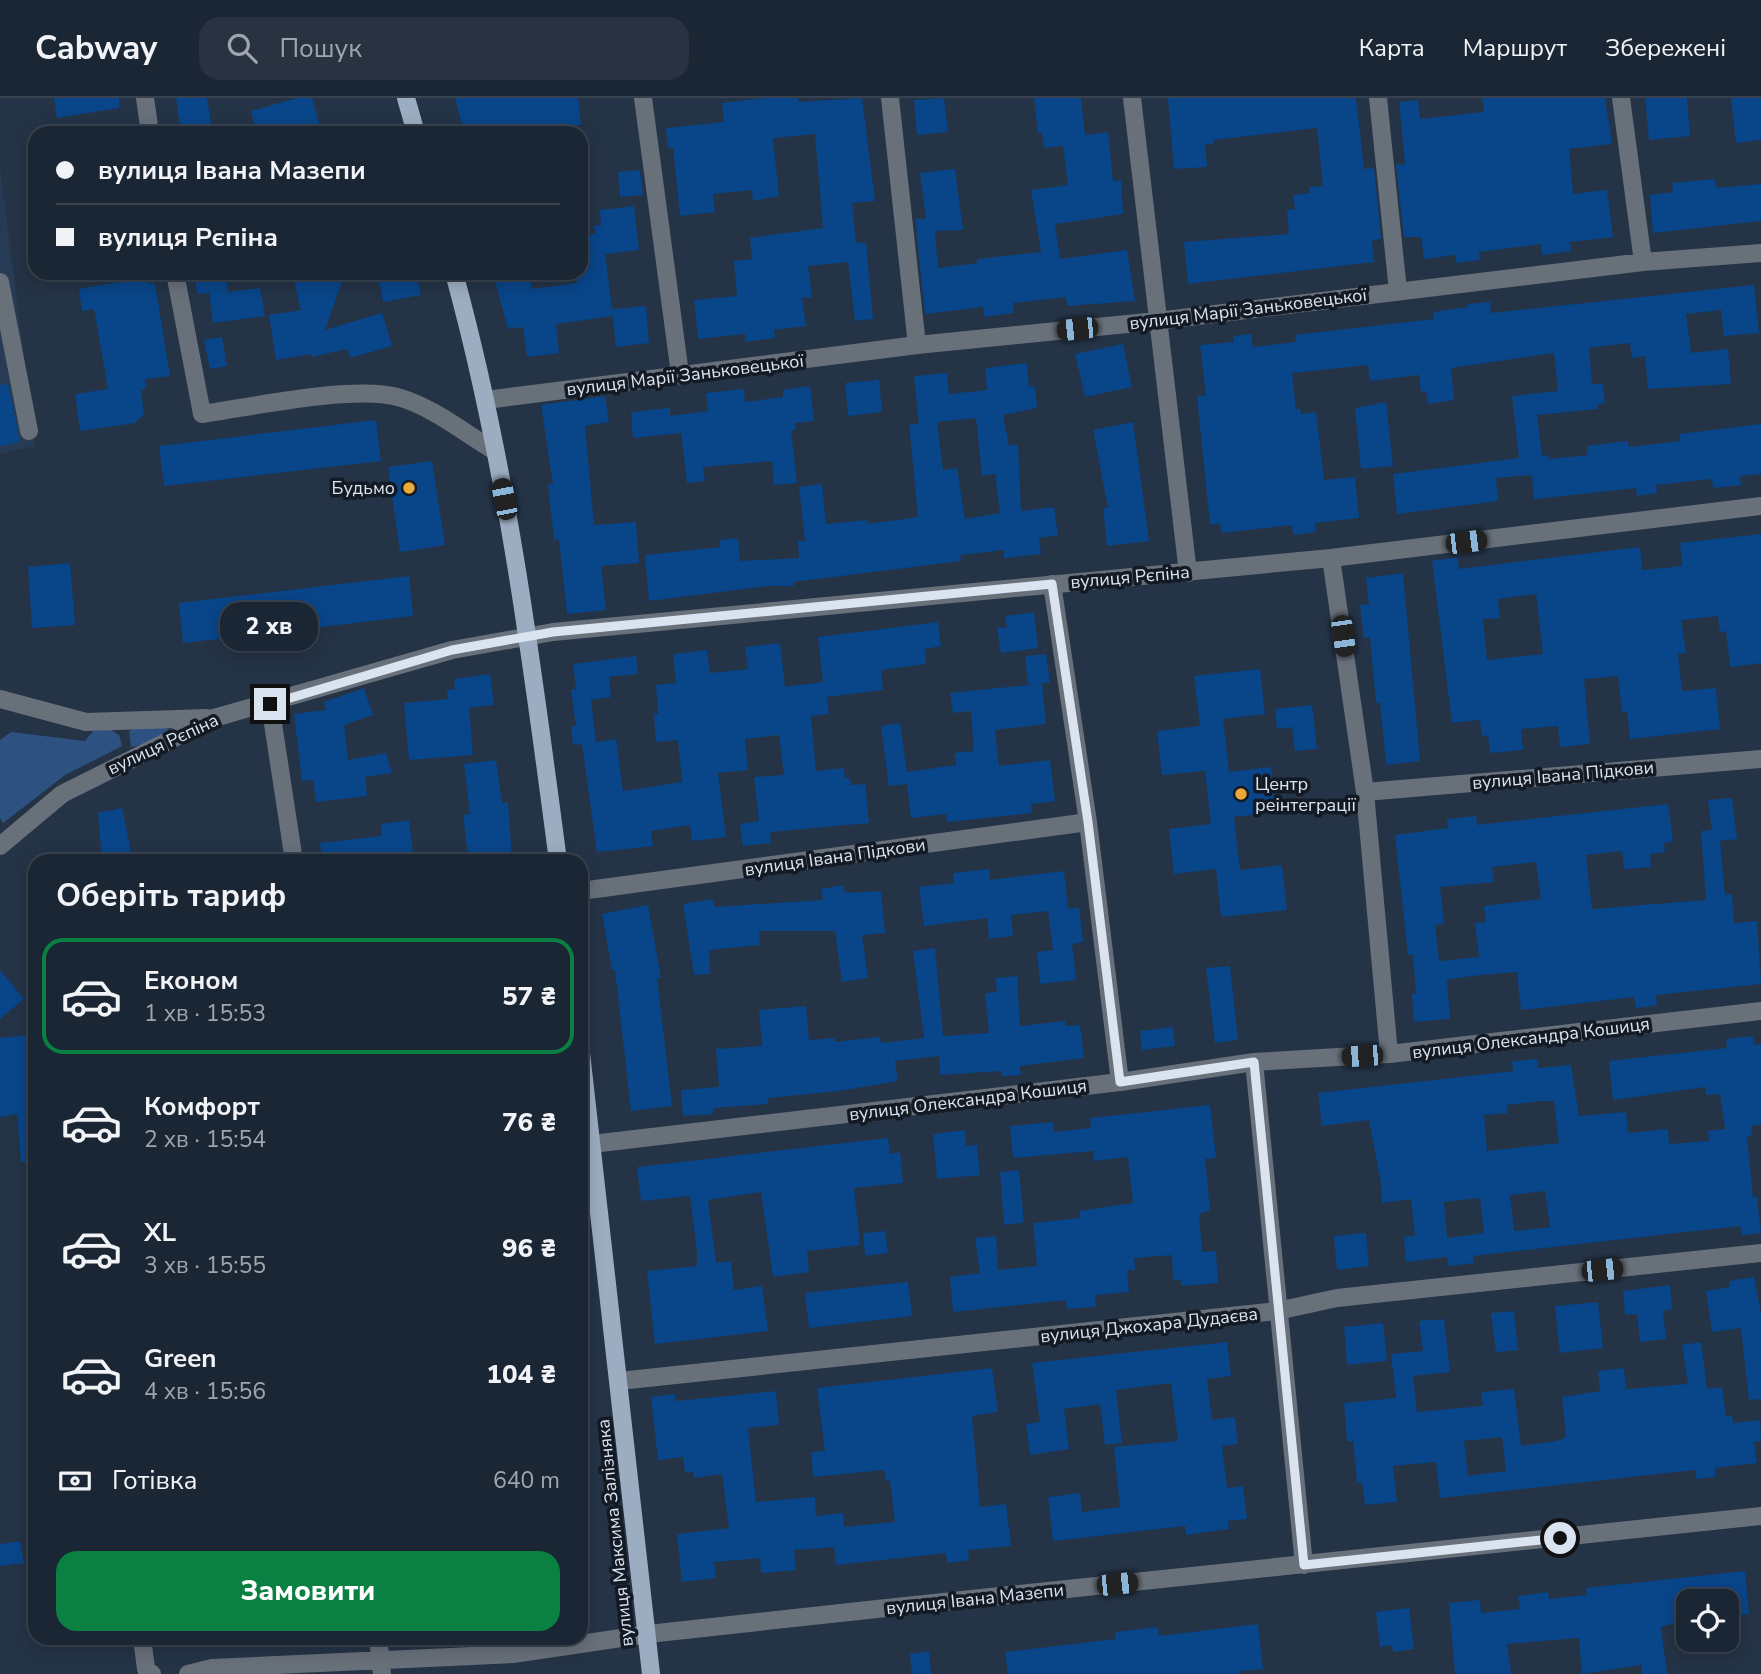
<!DOCTYPE html>
<html lang="uk">
<meta charset="utf-8">
<style>
body{margin:0;font-family:"Nunito Sans",sans-serif;background:#283240;color:#f1f3f6;height:100vh;display:flex;flex-direction:column;font-size:26px;white-space:nowrap}
*{box-sizing:border-box;margin:0}
p{font-size:23px;color:#a0a5ac}
.icon{flex:none;width:38px;height:38px;fill:none;stroke:currentColor;stroke-width:2;stroke-linecap:round;stroke-linejoin:round}
.map{position:relative;flex:1;overflow:hidden}
.sheet{position:absolute;left:28px;top:756px;width:560px;height:791px;display:flex;flex-direction:column;background:#1b2634;border-radius:21px;box-shadow:0 4px 18px #0003,0 0 0 2px #39434f}
.sheet>*{flex:none}
.hud{position:absolute;left:28px;top:28px;width:560px;height:154px;border-radius:21px;box-shadow:0 4px 18px #0003,0 0 0 2px #39434f;display:grid;align-content:center;height:154px;padding:0 28px;background:#1b2634}
.fabs{position:absolute;left:1676px;top:1491px;display:grid;gap:14px}
.fabs a{display:grid;place-items:center;width:63px;height:63px;border-radius:14px;background:#1b2634;box-shadow:0 4px 18px #0003,0 0 0 2px #39434f;font-size:35px}
.end{position:absolute;width:32px;height:32px;margin:-16px;border:9px solid #dae4f1;background:#111;box-shadow:0 0 0 4px #111}
.from{border-radius:50%}
.bubble{position:absolute;height:49px;border-radius:21px;background:#1b2634;box-shadow:0 4px 18px #0003,0 0 0 2px #39434f;font-size:23px;font-weight:800;line-height:49px;text-align:center}
.car{position:absolute;width:21px;height:42px;margin:-21px -10px;border-radius:9px;box-shadow:0 0 5px 2px #0007;background:linear-gradient(#222 24%,#8ab4d8 0 40%,#222 0 76%,#8ab4d8 0 86%,#222 0)}
.hud b{display:flex;align-items:center;gap:24px;height:66px;font-size:26px}
.hud b+b{border-top:2px solid #39434f}
.hud i{width:18px;height:18px;background:#f1f3f6}
ul{padding:0;list-style:none}
li{display:flex;align-items:center;gap:21px;height:116px;margin:0 14px 10px;padding:0 14px;border:4px solid transparent;border-radius:21px}
li div{flex:1}
li b{display:block;font-size:26px}
li em{font-style:normal;font-weight:800}
li.selected{border-color:#0b8043}
li>.icon{width:63px;height:63px;stroke-width:1.5}
h2{padding:0 28px;font-size:32px;line-height:84px}
.pay{display:flex;align-items:center;gap:18px;height:77px;padding:0 28px;font-size:26px}
.pay p{margin-inline-start:auto}
.button{display:flex;gap:14px;margin-top:auto;padding:14px 28px}
.button a{flex:1;height:80px;border-radius:21px;background:#0b8043;color:#fff;font-size:28px;font-weight:800;line-height:80px;text-align:center}
header{display:flex;align-items:center;gap:42px;box-sizing:border-box;height:98px;padding:0 35px;background:#1b2634;border-bottom:2px solid #39434f}
header strong{font-size:33px}
nav{display:flex;gap:38px;margin-inline-start:auto;font-size:24px}
.search{width:490px;height:63px;background:#283240;display:flex;align-items:center;gap:18px;box-sizing:border-box;padding:0 24px;border-radius:21px;color:#a0a5ac;font-size:26px}
.map>svg:first-child{display:block}
.built{fill:#283b54}
.green{fill:#2d5282}
.building{fill:#094589;fill-rule:evenodd}
.lines{fill:none;stroke-linecap:round;stroke-linejoin:round}
.minor{stroke:#68707a;stroke-width:18}
.major{stroke:#9dadc1;stroke-width:18}
.route{stroke:#dae4f1;stroke-width:9}
.poi-dot{fill:#eba93a;stroke:#131a23;stroke-width:2.5}
.labels{text-anchor:middle;stroke-width:7;stroke-linejoin:round;paint-order:stroke}
.street-label{font-size:18px;fill:#dae4f1;stroke:#131a23}
.poi-label{font-size:18px;fill:#dae4f1;stroke:#131a23;text-anchor:end}
</style>
<header>
<strong>Cabway</strong>
<div class="search"><svg class="icon" aria-label="search" viewBox="0 0 24 24"><circle cx="10" cy="10" r="6"/><path d="M15 15l6 6"/></svg>Пошук</div>
<nav><a>Карта</a><a>Маршрут</a><a>Збережені</a></nav>
</header>
<div class="map">
<svg width="1761" height="1576" viewBox="0 0 1761 1576">
<rect width="100%" height="100%" fill="#243346"/>
<path class="built" d="M0 69 35 348 0 356Z"/>
<path class="green" d="M163 628 169 632 145 646 131 649 129 633 136 629Z
M108 630 119 637 122 648 65 677 3 725 0 720V642L11 634 85 643 93 633Z"/>
<path class="building" d="M54 0H119V10L57 20Z
M176 0H207L213 35H181Z
M297 0H312L320 28 299 35H256L251 13Z
M455 0H578L581 27 516 35H464Z
M765 0H798L799 4 862 0 875 103 852 105 856 145 866 144 873 221 855 223 848 164 808 168 812 199 802 200 806 228 774 232 775 240 746 244 745 236 698 241 694 202 737 198 734 163 752 161 750 140 823 130 815 36 773 40 779 98 753 103 752 92 713 96 715 114 680 118 673 49 668 50 666 30 724 24 722 5Z
M944 0 948 34 917 37 914 2Z
M1034 0H1081L1085 37 1108 34 1113 83 1121 82 1123 116 1055 126 1060 161 1127 152 1135 203 1067 208 1066 199 1013 205 1014 215 984 219 983 209 925 216 917 139 916 121H926L920 75 955 71 963 132 935 133 938 170 977 165V161L1041 154 1031 92 1068 87 1063 48 1044 50 1042 35H1038Z
M1168 0H1356L1364 71 1374 70 1381 141 1372 142 1374 164 1188 186 1184 144 1289 136 1287 112 1295 111 1293 97 1310 95 1309 89 1323 88 1317 30 1213 42 1214 46H1205L1207 69 1174 71Z
M1482 0H1605L1612 46 1569 51 1573 96 1607 92 1613 139 1570 144 1571 153 1542 157 1541 146 1479 154 1480 162 1456 165 1455 157 1424 161 1421 139H1404L1396 67 1405 66 1399 4 1418 2 1420 21 1484 14Z
M1645 0H1687L1690 38 1649 42Z
M1731 0H1761V42L1736 45Z
M640 72 643 97 620 99 618 74Z
M1715 81 1716 90 1761 86V123L1653 135 1650 97 1673 94 1672 85Z
M634 108 639 152 605 156 613 218 556 226 559 255 527 259 523 229 508 231 493 175H530L532 191 577 185 576 175H581V137L595 136 594 128 601 127 600 112Z
M129 175H148L149 186 155 185 170 278 145 281 146 291 141 292 144 316 135 325 80 333 75 296 108 291 94 211 82 213 79 191 130 182Z
M194 175H226L228 194 260 190 265 218 213 225 209 195 197 196Z
M292 175H345L325 232 382 215 392 248 350 260 347 251 312 259V256L276 262 269 217 301 212Z
M378 175H398L399 178 416 175 421 197 383 204Z
M1754 187 1759 235 1724 238 1721 212 1686 216 1691 255 1728 251 1731 286 1648 291 1645 258 1632 260 1630 245 1589 250 1592 286H1603L1605 305 1598 306V311L1537 317 1542 358 1549 357V361L1587 357V348L1628 343 1629 349 1680 343 1679 336 1761 326V376L1740 378 1741 387 1713 390 1712 381 1656 387 1657 395 1637 398 1636 390 1534 401 1532 377 1496 380 1498 403 1397 416 1393 376 1519 360 1512 298 1558 293 1554 255 1451 270 1454 302 1428 306 1426 293 1421 294 1419 277 1370 283 1368 267 1292 275 1296 311 1300 310 1301 316 1316 314 1324 382 1355 379 1359 420 1315 425 1316 434 1293 437 1292 427 1221 435 1220 425 1210 427 1197 298 1206 297 1200 247 1234 244 1233 238 1251 236 1253 249 1296 244 1295 237 1434 221 1433 214 1468 209V206L1490 204 1491 215Z
M646 208 649 245 616 249 612 211Z
M222 239 227 268 210 271 204 242Z
M1123 246 1132 289 1085 299 1075 256Z
M1027 265 1029 289H1035L1037 310 1003 317 1009 348 1018 346 1021 413 1054 409 1058 437 1039 440 1041 456 1004 460 1003 452 960 457 961 463 793 484 794 488H768L649 503 645 457 720 449 719 442 738 440 740 463 799 460 798 443H805L799 389 822 386 826 426 867 422 868 426 918 419 909 327 919 326 914 278 947 275 949 296 987 292 985 270ZM976 320 982 378 995 376 1000 415 965 421 957 370 943 372 937 324Z
M879 282 882 314 848 318 845 285Z
M8 286 20 344 0 348V287Z
M810 288 814 323 795 325V332H791L797 385 774 387 772 363 703 369 705 383 687 385 681 335 633 340 631 314 670 310V318L708 313 706 295 744 291 745 304 783 299V292Z
M605 298 609 324 585 328 594 427 636 424 639 465 601 468 606 512 567 516 559 441 554 442 548 386H553L541 307Z
M1386 304 1393 368 1361 371 1355 310Z
M376 322 381 363 164 388 159 348Z
M1133 324 1149 443 1107 448 1103 410H1108L1093 332Z
M432 363 445 447 400 454 388 369Z
M1761 436V565L1730 569 1726 533 1720 534 1718 518 1681 522 1686 555 1678 556 1682 593 1716 590 1720 631 1630 641 1627 613 1622 614 1618 578 1584 581 1590 646 1560 649 1558 628 1521 631 1523 652 1490 655 1488 637 1482 638 1480 622 1452 625 1432 463 1457 459 1459 471 1640 449 1642 472 1664 470 1682 468 1680 445ZM1536 496 1543 556 1487 562 1483 521 1500 520 1498 501Z
M70 465 75 527 32 530 28 469Z
M1403 475 1420 663 1386 667 1380 605H1376L1370 539 1364 540 1360 507 1369 506 1366 480Z
M409 478 413 518 183 545 179 505Z
M1034 514 1038 550 1001 555 997 530 1007 529 1005 518Z
M938 524 941 548 925 551 926 566 881 572 883 592 827 599 829 616 811 618 816 673 844 670 845 680H850L851 687 865 686 869 725 770 734 771 745 743 748 740 726 759 723 754 679 784 677 779 637 745 641 748 672 718 675 726 739 692 743 690 727 651 733 653 748 597 754 582 646 573 647 571 629 576 628 571 591H576L573 566 636 558 638 576 609 579 611 599 591 602 596 644 616 641 623 693 682 684 678 642 656 644 654 616H658L656 587 676 585 673 556 707 552 710 575 748 571 745 549 780 545 785 589 823 584 818 539Z
M1046 556 1050 585H1042L1046 626 995 632 999 668 1050 662 1055 703 1031 706 1032 715 1013 717 947 724 946 716 911 720 907 686 889 688 881 628 900 625 907 674 956 667 955 655 974 653 971 613 953 615 950 595 1037 586H1028L1025 558Z
M1260 571 1265 616 1223 621 1229 674 1271 669 1276 714 1234 719 1240 772 1282 767 1287 812 1221 819 1216 771 1174 776 1169 731 1211 726 1205 673 1162 677 1157 633 1200 628 1194 578Z
M490 576 494 607 469 610 473 657 409 662 404 605 448 601 447 592 455 591 454 581Z
M364 590 373 617 344 627 348 662 386 655 392 675 365 679 367 698 316 704 313 682 302 683 294 616 326 612 324 604Z
M1312 607 1317 651 1295 653 1292 629 1277 631 1275 611Z
M496 662 502 705 508 704 512 763H479L478 757 468 758 463 717 470 716 464 666Z
M1732 700 1737 741 1720 743 1725 797 1732 796 1734 825 1757 823 1761 886 1656 897 1657 907 1646 909 1636 910 1634 899 1521 912 1517 874 1471 878 1447 882 1450 921 1414 924 1412 896H1416L1413 857H1408L1395 737 1448 730 1447 721 1476 718 1477 727 1668 706 1673 743 1664 745 1665 754 1650 756 1651 769 1624 771 1622 753 1586 757 1592 811 1706 802 1701 733 1712 732 1708 702ZM1536 764 1541 801 1484 808 1486 824 1475 825 1479 859 1439 863 1435 827 1444 826 1440 789 1494 784 1492 769Z
M122 710 133 763H102L98 715Z
M409 722 414 763H322L320 745 382 738 381 726Z
M989 771 990 782 1064 773 1068 811 1079 810 1083 844 1072 846 1076 882 1040 886 1037 854 1053 852 1048 813 1011 817 1013 838 989 841 987 820 924 828 919 789 954 785 953 775Z
M843 787 845 795 881 793 885 835 862 837 868 880 842 884 835 833H759L760 847 709 852 710 876 694 877 683 806 713 801 714 809 823 802 821 791Z
M648 807 661 880H657L672 1008 631 1013 615 872H612L602 816Z
M935 850 943 938 989 935 985 895 997 894 995 880 1017 878 1020 928 1065 923 1066 928 1080 927 1084 960 1020 968 1021 977 1002 978 1001 973 940 977 939 958 895 963 898 983 839 993 768 1000V1006L713 1010V1016L683 1018 681 992 719 989 716 951 762 948 759 912 806 908 809 942 834 940 835 944 880 939 881 945 924 940 913 853Z
M1230 868 1238 942 1215 945 1206 870Z
M0 872 24 901 0 921Z
M1173 929 1175 948 1142 952 1140 933Z
M29 937 35 991V1064H21L17 1016 0 1019V940Z
M1753 938 1754 947 1761 946V1026L1751 1028 1752 1038H1747L1753 1100 1757 1099 1761 1135 1742 1137 1740 1128 1473 1158 1474 1165 1448 1168 1447 1159 1406 1164 1404 1139 1415 1138 1411 1101 1382 1105 1381 1086 1369 1022 1322 1028 1318 995 1513 973 1512 963 1537 961 1538 970 1571 967 1579 1018 1626 1014 1628 1035 1668 1031 1669 1046 1709 1043 1708 1033 1725 1031 1720 996 1706 997 1705 989 1613 1002 1609 963 1727 950 1726 941ZM1541 1003H1554L1559 1045 1487 1053 1484 1017 1508 1015 1507 1007ZM1545 1093 1550 1129 1514 1133 1510 1097ZM1480 1100 1484 1135 1447 1140 1444 1104Z
M1210 1007 1216 1060 1205 1061 1210 1112 1199 1116 1202 1154 1216 1153 1218 1185 1181 1188V1182H1173L1172 1157 1134 1160 1135 1172H1127L1129 1194 1095 1197 1096 1209 1067 1211 1066 1202 953 1214 950 1179 980 1175 975 1140 996 1138 998 1172 1037 1168 1033 1125 1080 1120 1079 1113 1133 1105 1128 1059 1094 1063 1093 1053 1013 1060 1010 1028 1053 1024 1054 1034 1091 1030 1090 1020Z
M965 1032 966 1048 977 1047 980 1077 937 1081 933 1036Z
M888 1040 890 1056 900 1054 903 1085 854 1090 860 1147 807 1153 809 1174 773 1179 761 1094 708 1102 716 1165 731 1163 734 1192 762 1188 768 1233 655 1246 647 1173 697 1168V1153L690 1098 641 1103 637 1069Z
M1019 1072 1024 1125 1004 1127 1000 1074Z
M885 1133 888 1155 865 1158 863 1135Z
M1366 1135 1369 1168 1337 1172 1334 1138Z
M1754 1179 1761 1216V1301L1749 1302 1741 1230 1712 1234 1706 1193 1730 1189 1729 1183Z
M908 1184 912 1218 809 1230 805 1195Z
M1670 1187 1672 1211 1663 1213 1666 1241 1640 1244 1637 1216 1625 1217 1623 1193Z
M1598 1204 1603 1250 1560 1255 1555 1208Z
M1514 1213 1518 1252 1496 1254 1491 1215Z
M1444 1221 1450 1274 1413 1278 1417 1314 1483 1308 1481 1294 1514 1291 1521 1348 1556 1343 1566 1339 1562 1299 1600 1293 1598 1273 1624 1270 1626 1291 1688 1286 1682 1247 1701 1244 1707 1291 1722 1289 1726 1318 1732 1317 1733 1325 1760 1322 1761 1343 1754 1344 1757 1365 1715 1370V1379L1696 1381 1695 1372 1440 1400 1436 1364 1393 1368 1397 1404 1365 1407 1362 1384 1357 1385 1353 1343 1347 1344 1344 1305 1396 1300 1391 1256 1423 1253 1419 1223ZM1502 1339 1506 1373 1468 1378 1464 1343Z
M1383 1225 1387 1263 1347 1267 1344 1229Z
M1227 1244 1231 1278 1207 1281 1212 1322 1235 1319 1238 1346 1222 1348 1227 1390 1243 1388 1247 1421 1228 1423 1229 1431 1186 1437 1185 1428 1053 1443 1048 1399 1080 1395 1082 1414 1120 1409 1114 1349 1178 1343 1171 1285 1116 1292 1122 1345 1105 1347 1100 1306 1064 1311 1069 1351 1030 1357 1026 1326 1040 1324 1032 1265Z
M992 1270 998 1314 972 1318 980 1409 1006 1406 1011 1448 968 1452 969 1462 947 1465 946 1455 836 1467 834 1449 794 1452 796 1472 761 1475 760 1460 714 1464 716 1480 682 1484 677 1436 729 1430 722 1376 694 1380V1374L685 1375 683 1359 658 1362 651 1299 675 1296 676 1303 776 1293 779 1327 748 1330 756 1404 815 1399 816 1418 843 1415 844 1429 895 1424 890 1382 886 1383 884 1372 813 1379 811 1354 825 1353 817 1290Z
M20 1443 24 1465 0 1468V1446Z
M1745 1473 1749 1516 1727 1518V1503H1689V1521L1661 1529 1667 1576H1642L1641 1567 1582 1576 1579 1540 1507 1546 1511 1576H1455L1449 1505 1480 1502 1481 1515 1520 1511 1518 1498 1548 1494 1549 1501 1587 1497 1586 1490Z
M1409 1510 1414 1551 1393 1554 1392 1547 1380 1549 1376 1514Z
M1258 1526 1263 1571 1240 1573V1576H1008L1005 1554 1116 1541 1115 1534 1158 1529 1159 1538Z
M929 1553 931 1576H912L910 1556Z"/>
<g class="lines">
<path class="minor" d="M145 0 150 35
M643 0 680 276
M890 0 917 247
M1132 0 1188 475
M1378 0 1398 193
M1621 0 1643 164
M175 175 202 316C252 309 356 286 401 300 434 310 466 336 495 353
M0 184 29 333
M486 302 917 247 1157 223 1643 164 1761 155
M1331 460 1365 694 1389 956
M1052 486 1088 724 1120 984
M0 601 86 624 207 620
M270 606 294 763
M1365 694 1761 661
M0 748 62 696 214 620 452 552 553 534 1331 460 1761 408
M581 793 1088 724
M1254 964 1304 1467
M592 1046 1120 984 1254 964 1389 956 1761 913
M619 1283 1277 1213 1337 1200 1761 1155
M142 1540 146 1571 152 1576
M378 1540 382 1576
M188 1576 212 1570 513 1556 648 1536 877 1511 1761 1418"/>
<path class="major" d="M406 0 416 35
M454 175C507 368 532 565 558 763
M581 955 651 1576"/>
</g>
<g class="lines">
<path class="route" d="M270 606 452 552 553 534 1052 486 1088 724 1120 984 1254 964 1304 1467 1560 1440"/>
</g>
<g class="poi-dot">
<circle cx="409" cy="390" r="7"/>
<circle cx="1241" cy="696" r="7"/>
</g>
<g class="labels">
<g class="street-label">
<text transform="translate(1248 211) rotate(-7)" y="6">вулиця Марії Заньковецької</text>
<text transform="translate(685 277) rotate(-7)" y="6">вулиця Марії Заньковецької</text>
<text transform="translate(1130 479) rotate(-5)" y="6">вулиця Рєпіна</text>
<text transform="translate(163 646) rotate(-25)" y="6">вулиця Рєпіна</text>
<text transform="translate(1563 677) rotate(-5)" y="6">вулиця Івана Підкови</text>
<text transform="translate(835 759) rotate(-8)" y="6">вулиця Івана Підкови</text>
<text transform="translate(1531 940) rotate(-7)" y="6">вулиця Олександра Кошиця</text>
<text transform="translate(968 1002) rotate(-7)" y="6">вулиця Олександра Кошиця</text>
<text transform="translate(1149 1227) rotate(-6)" y="6">вулиця Джохара Дудаєва</text>
<text transform="translate(615 1435) rotate(-96)" y="6">вулиця Максима Залізняка</text>
<text transform="translate(975 1501) rotate(-6)" y="6">вулиця Івана Мазепи</text>
</g>
<g class="poi-label">
<text x="395" y="396">Будьмо</text>
<text x="1255" y="692" text-anchor="start">Центр<tspan x="1255" dy="21">реінтеграції</tspan></text>
</g>
</g>
</svg>
<div class="fabs">
<a><svg class="icon" aria-label="locate" viewBox="0 0 24 24"><circle cx="12" cy="12" r="6"/><path d="M12 2v4M12 18v4M2 12h4M18 12h4"/></svg></a>
</div>
<i class="end from" style="left:1560px;top:1440px"></i>
<i class="end" style="left:270px;top:606px"></i>
<div class="bubble" style="left:220px;top:504px;width:98px">2 хв</div>
<i class="car" style="left:1077px;top:231px;rotate:264deg"></i>
<i class="car" style="left:504px;top:401px;rotate:349deg"></i>
<i class="car" style="left:1466px;top:444px;rotate:83deg"></i>
<i class="car" style="left:1343px;top:538px;rotate:172deg"></i>
<i class="car" style="left:1362px;top:958px;rotate:267deg"></i>
<i class="car" style="left:1602px;top:1172px;rotate:84deg"></i>
<i class="car" style="left:1117px;top:1486px;rotate:84deg"></i>
<div class="hud">
<b><i class="from"></i>вулиця Івана Мазепи</b>
<b><i></i>вулиця Рєпіна</b>
</div>
<section class="sheet">
<h2>Оберіть тариф</h2>
<ul>
<li class="selected"><svg class="icon" aria-label="car" viewBox="0 0 24 24"><path d="M5 17H2v-5l4-1 3-4h7l3 4 3 1v5h-3M9 17h6M6 11h13"/><circle cx="7" cy="17" r="2"/><circle cx="17" cy="17" r="2"/></svg><div><b>Економ</b><p>1 хв · 15:53</p></div><em>57 ₴</em></li>
<li><svg class="icon" aria-label="car" viewBox="0 0 24 24"><path d="M5 17H2v-5l4-1 3-4h7l3 4 3 1v5h-3M9 17h6M6 11h13"/><circle cx="7" cy="17" r="2"/><circle cx="17" cy="17" r="2"/></svg><div><b>Комфорт</b><p>2 хв · 15:54</p></div><em>76 ₴</em></li>
<li><svg class="icon" aria-label="car" viewBox="0 0 24 24"><path d="M5 17H2v-5l4-1 3-4h7l3 4 3 1v5h-3M9 17h6M6 11h13"/><circle cx="7" cy="17" r="2"/><circle cx="17" cy="17" r="2"/></svg><div><b>XL</b><p>3 хв · 15:55</p></div><em>96 ₴</em></li>
<li><svg class="icon" aria-label="car" viewBox="0 0 24 24"><path d="M5 17H2v-5l4-1 3-4h7l3 4 3 1v5h-3M9 17h6M6 11h13"/><circle cx="7" cy="17" r="2"/><circle cx="17" cy="17" r="2"/></svg><div><b>Green</b><p>4 хв · 15:56</p></div><em>104 ₴</em></li>
</ul>
<div class="pay"><svg class="icon" aria-label="cash" viewBox="0 0 24 24"><path d="M3 7h18v10H3z"/><circle cx="12" cy="12" r="2"/></svg>Готівка<p>640 m</p></div>
<div class="button"><a>Замовити</a></div>
</section>
</div>
